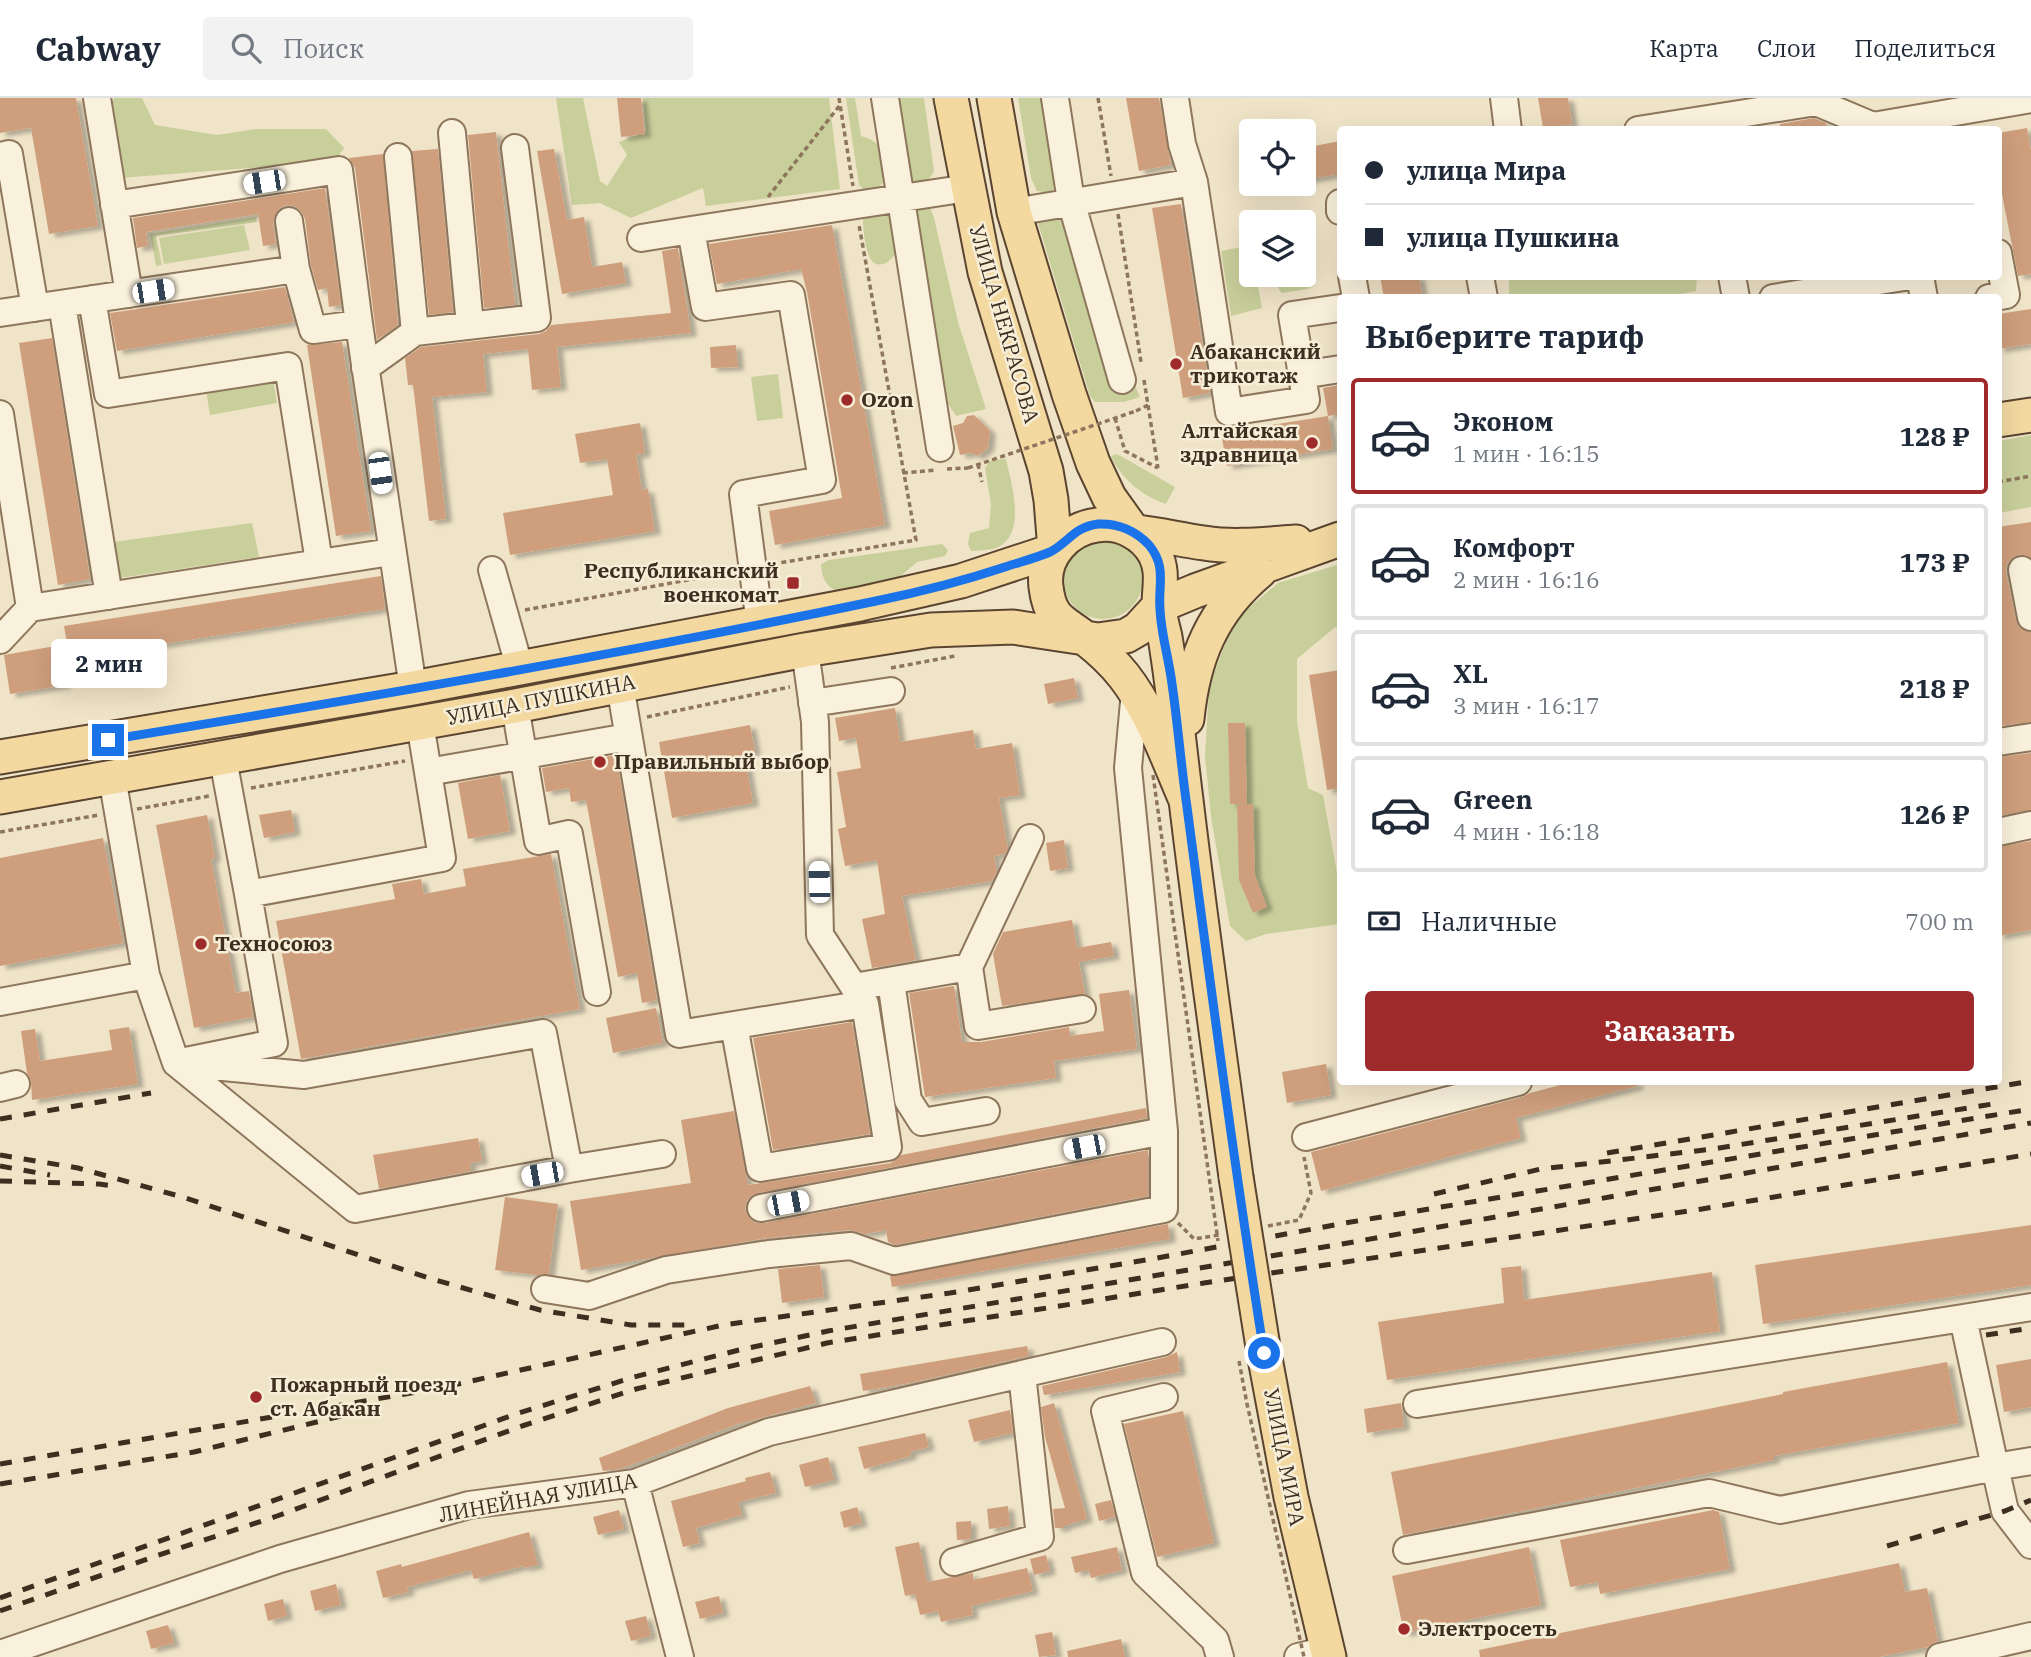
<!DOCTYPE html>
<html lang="ru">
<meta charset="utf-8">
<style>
body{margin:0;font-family:"IBM Plex Serif",serif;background:#f2f2f3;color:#1f2937;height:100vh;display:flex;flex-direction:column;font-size:26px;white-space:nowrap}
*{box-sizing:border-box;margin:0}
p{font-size:23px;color:#747a83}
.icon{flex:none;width:38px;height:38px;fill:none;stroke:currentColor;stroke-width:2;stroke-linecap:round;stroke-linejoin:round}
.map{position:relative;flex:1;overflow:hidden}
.sheet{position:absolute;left:1337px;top:196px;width:665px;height:791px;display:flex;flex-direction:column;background:#fff;border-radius:7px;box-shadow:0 7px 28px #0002}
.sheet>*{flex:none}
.banner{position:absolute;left:1337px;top:28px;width:665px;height:154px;border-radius:7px;box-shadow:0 7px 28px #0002;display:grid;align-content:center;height:154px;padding:0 28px;background:#fff}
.tools{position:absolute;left:1239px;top:21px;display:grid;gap:14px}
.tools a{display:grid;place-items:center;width:77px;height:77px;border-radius:7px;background:#fff;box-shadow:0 7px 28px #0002;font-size:35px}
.end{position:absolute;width:32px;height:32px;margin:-16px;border:9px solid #1a73e8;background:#fff;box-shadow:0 0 0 4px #fff}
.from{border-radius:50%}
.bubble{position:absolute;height:49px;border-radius:7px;background:#fff;box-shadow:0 7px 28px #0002;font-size:23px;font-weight:700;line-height:49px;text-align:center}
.car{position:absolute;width:21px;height:42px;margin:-21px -10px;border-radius:9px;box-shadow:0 0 5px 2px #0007;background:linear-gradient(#fff 24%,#345 0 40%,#fff 0 76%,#345 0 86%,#fff 0)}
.banner b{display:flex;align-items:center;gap:24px;height:66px;font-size:26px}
.banner b+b{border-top:2px solid #e0e1e3}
.banner i{width:18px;height:18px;background:#1f2937}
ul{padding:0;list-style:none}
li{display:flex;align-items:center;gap:21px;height:116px;margin:0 14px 10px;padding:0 14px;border:4px solid #e0e1e3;border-radius:7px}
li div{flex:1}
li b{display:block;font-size:26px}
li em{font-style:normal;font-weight:700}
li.selected{border-color:#9e2a2b}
li>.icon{width:63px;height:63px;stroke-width:1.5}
h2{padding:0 28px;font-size:32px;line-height:84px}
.pay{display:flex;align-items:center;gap:18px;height:77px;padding:0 28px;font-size:26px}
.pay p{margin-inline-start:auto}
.cta{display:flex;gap:14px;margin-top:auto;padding:14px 28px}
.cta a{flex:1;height:80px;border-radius:7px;background:#9e2a2b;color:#fff;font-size:28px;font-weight:700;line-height:80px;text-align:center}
header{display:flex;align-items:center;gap:42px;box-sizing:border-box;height:98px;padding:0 35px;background:#fff;border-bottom:2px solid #e0e1e3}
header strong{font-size:33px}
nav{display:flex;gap:38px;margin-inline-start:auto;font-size:24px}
.search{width:490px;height:63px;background:#f2f2f3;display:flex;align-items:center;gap:18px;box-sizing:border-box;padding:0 24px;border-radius:7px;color:#747a83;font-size:26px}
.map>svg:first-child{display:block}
.green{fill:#c9cf9b}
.building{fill:#cf9f7d;filter:url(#shadow)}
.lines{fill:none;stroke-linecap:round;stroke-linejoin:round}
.minor-casing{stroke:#8d765c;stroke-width:30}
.major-casing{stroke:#5b4430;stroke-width:37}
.path{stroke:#8d765c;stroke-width:3.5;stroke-dasharray:5 3.5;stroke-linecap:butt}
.minor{stroke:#faf1dc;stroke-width:26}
.major{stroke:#f3d9a0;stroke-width:33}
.rail{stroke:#3d2e20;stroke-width:5;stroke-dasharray:12 12;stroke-linecap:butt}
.major-bridge-casing{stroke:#5b4430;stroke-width:37;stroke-linecap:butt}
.path-bridge{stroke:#8d765c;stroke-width:3.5;stroke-dasharray:5 3.5;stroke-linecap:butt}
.major-bridge{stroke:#f3d9a0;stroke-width:33}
.route{stroke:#1a73e8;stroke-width:9}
.poi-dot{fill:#9e2a2b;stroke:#f7eed8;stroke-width:2.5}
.labels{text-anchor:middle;stroke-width:5;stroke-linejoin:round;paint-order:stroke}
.street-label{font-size:21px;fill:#3d2e20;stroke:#f7eed8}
.poi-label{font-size:21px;font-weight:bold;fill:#3d2e20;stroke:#f7eed8;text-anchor:start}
</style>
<header>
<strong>Cabway</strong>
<div class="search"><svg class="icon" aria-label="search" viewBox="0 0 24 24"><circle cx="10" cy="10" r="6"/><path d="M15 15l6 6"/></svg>Поиск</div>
<nav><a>Карта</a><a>Слои</a><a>Поделиться</a></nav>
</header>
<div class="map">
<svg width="2031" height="1559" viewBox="0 0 2031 1559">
<defs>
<filter id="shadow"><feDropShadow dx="6" dy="3.5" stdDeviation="2" flood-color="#0004"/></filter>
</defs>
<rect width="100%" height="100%" fill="#f0e4c8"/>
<path class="green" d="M114 0H142L155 27 217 37 256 31H326L344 50 336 61 274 68 120 80 112 4Z
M556 0H583L600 83 607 88 627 57 619 44 646 34 643 0H829L840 91 706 108 703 90 631 120 600 105 572 107Z
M846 0H855L861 38C886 44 885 61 884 84L876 91 865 93 859 87Z
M895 0H924L934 73C928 85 923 86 910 83Z
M1018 0H1049L1058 88 1049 95 1037 93 1031 80Z
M922 108 930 109 934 120 958 224 986 311 956 318 947 304 919 144 916 112Z
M863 110 893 112C895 122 900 135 899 145 899 156 884 173 873 164 864 156 862 120 863 110Z
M1055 116 1065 123 1116 285 1135 287 1140 299 1124 304H1095L1090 298 1038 125 1047 117Z
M256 119 257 124 156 138 162 167 156 168 150 136Z
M1304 126 1315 183 1314 188 1308 191 1282 195 1278 190 1276 177H1304Z
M244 127 250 152 164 166 159 140Z
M1251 147V177H1256L1262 210 1231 218 1221 153Z
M1525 178H1697V179L1696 193 1658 200 1509 199V181Z
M272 275 277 305 210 317 205 286Z
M778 276 783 320 757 323 751 279Z
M2031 337V409L1999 415V343Z
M1117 356 1175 389 1166 406C1144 399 1120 380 1111 358Z
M1006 361C1011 384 1025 429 1003 446 995 453 981 452 971 453L968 446 970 435 989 430 991 407 985 370 991 362Z
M252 425 259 459 113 481 106 445Z
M1063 481a40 40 0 1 1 80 0a40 40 0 1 1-80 0Z
M942 446 948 452 945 458 917 464 897 481 838 494C825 488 822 479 821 466L829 462Z
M1340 466V528L1334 530 1297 561V624L1308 690 1323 697 1340 792V826L1266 836 1246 843 1230 828 1211 719 1205 658 1209 589 1234 522 1278 485Z"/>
<path class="building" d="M0 0H76L98 128 49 136 31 30 0 35Z
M617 0H641L645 36 621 39Z
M1126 0H1159L1171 67 1139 73Z
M1538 0H1568L1572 26 1543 30Z
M1814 20 1826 25 1827 32H1780V26Z
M2027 30 2031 53V176L2018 178 1998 76V35Z
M496 34 515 207 484 210 468 37Z
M1340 43V76L1304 82V50Z
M438 51 453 214 429 217 412 53Z
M554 51 567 122 584 119 592 169 622 164 626 185 562 196 537 53Z
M383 56 398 227 377 242 355 70 349 60Z
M325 90 341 207 329 209 327 190 318 192 311 168 305 121 301 113 294 108 287 107 280 110 275 117 273 125 276 146 263 148 258 116 146 134 148 148 137 150 133 120Z
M1181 106 1210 295 1183 300 1152 110Z
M832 127 885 427 775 447 769 413 842 400 807 194 801 171 717 186 709 146Z
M678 150 691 235 557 249 561 289 532 292 528 251 483 256 487 294 432 299 446 421 429 423 413 287H408L405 260 421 249 539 236 546 233 551 227 671 215 662 153Z
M1380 178H1419L1422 196 1384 200Z
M285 189 294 224 117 253 110 215Z
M2031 211V246L1998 251V216Z
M52 240 90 481 58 487 19 245Z
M342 244 371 433 336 438 307 247Z
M736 247 738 269 711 270 710 249Z
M1340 287V316L1328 318 1323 290Z
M974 317 990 333 988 350 978 358 971 355 960 357 953 328 963 325 967 318Z
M1328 318 1333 351 1227 368 1221 335Z
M640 325 645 355 636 357 642 392 648 391 655 433 510 457 503 415 613 397 607 361 580 365 575 336Z
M2031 424V460L2020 456 2012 460 2007 466 2006 474 2016 523 2020 530 2031 534V624L1998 628V429Z
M381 478 385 511 61 562 65 587 10 596 4 557 67 546 64 528Z
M1340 572V690L1327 692 1309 577Z
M1074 580 1078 600 1048 606 1044 586Z
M895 610 900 644 973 632 976 651 1012 645 1020 697 999 700 1008 751 1005 756 994 758 997 774 992 783 902 798 916 862 872 870 862 821 885 816 877 762 845 768 838 731 846 729 837 674 861 670 856 640 839 643 835 620Z
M1228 625H1245L1247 706H1230Z
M750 627 755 654 744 656 753 705 672 720 659 644Z
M2031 655V712L1998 718V659Z
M616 657 657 902 642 905 637 875 618 879 586 702 571 704 569 690 546 694 542 670Z
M500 677 510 733 468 741 458 685Z
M1253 706 1255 777 1267 809 1253 815 1239 782 1237 707Z
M291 712 295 734 264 740 259 717Z
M207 717 215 760 211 761 236 895 249 893 253 919 194 930 156 727Z
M103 740 123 845 0 868V760Z
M1064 742 1068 770 1050 773 1046 745Z
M2031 743V832L1998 838V749Z
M551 756 580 911 301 961 276 823 395 801 392 786 421 781 424 796 466 788 463 771Z
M1072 822 1077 850 1111 844 1114 858 1079 864 1085 896 1002 908 993 856 1003 834Z
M954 888 962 944H981L1069 929 1070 938 1104 933 1099 896 1129 892 1137 951 1054 963 1056 980 925 999 909 895Z
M656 910 663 945 613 955 606 920Z
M852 924 870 1036 773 1052 753 940Z
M129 929 138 986 32 1002 31 983 27 975 21 933 35 931 40 963 112 952 109 932Z
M1326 966 1331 997 1287 1005 1282 974Z
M1572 984H1637L1638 988 1516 1020 1521 1040 1321 1093 1311 1054 1522 999 1530 995Z
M1146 1010 1147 1020 758 1095 750 1099 746 1104 745 1112 750 1121 756 1125H764L1148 1052V1098L895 1147 888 1144 886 1132 865 1136 849 1132 767 1140 581 1172 570 1103 691 1085 681 1022 734 1013 748 1087 891 1065 901 1057Z
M478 1040 482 1063 470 1065 471 1073 379 1091 373 1057Z
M505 1099 558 1106 549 1176 538 1177 495 1172Z
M1168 1126 1170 1141 892 1189 890 1178Z
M2031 1127V1187L1763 1226 1755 1167Z
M820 1167 824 1199 782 1205 778 1171Z
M1521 1168 1524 1202 1712 1174 1720 1233 1387 1282 1378 1224 1504 1205 1501 1170Z
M1027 1248 1029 1258 910 1285 863 1293 860 1276Z
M1177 1254 1180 1274 1044 1297 1042 1288 1166 1259Z
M2031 1261V1309L2004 1314 1996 1267Z
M1947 1264 1959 1325 1774 1358V1362L1403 1437 1391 1374 1783 1296V1294Z
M810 1288 816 1305 735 1327 620 1371 603 1373 599 1360 728 1310Z
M1054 1305 1087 1421 1064 1428V1430H1055L1053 1411 1065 1410 1045 1339 1041 1309Z
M1401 1305 1404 1329 1367 1335 1364 1311Z
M1010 1312 1013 1335 974 1344 968 1322Z
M1183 1313 1214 1445 1157 1459 1124 1326Z
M925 1335 929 1349 910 1354 911 1358 864 1371 858 1349Z
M828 1359 834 1382 805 1389 799 1367Z
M770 1374 776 1395 738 1404 742 1417 696 1430 700 1445 683 1449 671 1403 746 1383 745 1380Z
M1111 1402 1115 1419 1099 1423 1095 1406Z
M1008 1408 1010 1428 989 1431 987 1411Z
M857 1409 862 1425 844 1430 840 1414Z
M619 1412 624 1431 598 1437 593 1419Z
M1713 1412 1719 1414 1730 1471 1600 1496 1598 1484 1570 1489 1560 1442Z
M971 1423V1441L957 1442 956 1424Z
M529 1434 538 1467 524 1470 523 1468 474 1481 471 1472 407 1489 409 1494 383 1500 376 1473 401 1466 402 1469Z
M919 1444 927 1484 973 1475V1482L1027 1470 1033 1493 971 1508 973 1517 941 1524 938 1513 920 1517 915 1496 905 1498 895 1449Z
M1117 1449 1122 1472 1091 1480 1089 1472 1075 1475 1071 1459Z
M1529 1449 1541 1507 1404 1535 1392 1478Z
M1046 1457 1050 1473 1034 1477 1030 1461Z
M1899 1465 1905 1494 1927 1490 1938 1543 1928 1549 1879 1559H1480L1479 1552Z
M336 1486 341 1507 315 1513 310 1493Z
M719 1498 723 1515 700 1521 695 1504Z
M283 1501 287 1518 268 1523 264 1506Z
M646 1518 651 1538 631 1543 625 1523Z
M168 1527 174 1545 151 1551 146 1533Z
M1052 1534 1056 1557 1039 1559 1035 1537Z
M1121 1541 1125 1559H1068L1067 1553Z"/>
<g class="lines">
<g class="minor-casing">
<path id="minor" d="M97 0 129 196
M885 0 940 350
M1055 0 1071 103 1122 282
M1504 0 1508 32
M1638 32 1816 4 1873 28 2031 1
M452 35 470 227
M0 58 9 56 35 210
M398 59 415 234
M1194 84 1229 314 1306 302 1302 277 1340 271
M1340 105V113
M114 107 339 72 359 226
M1014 114 1194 84 1182 46 1175 0
M289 123 296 171
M641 140 691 132
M1352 178 1356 200
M1480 178 1484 200
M1732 178 1736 200
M1920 178 1924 200
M1773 200 1910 178
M1989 200 2006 197 1998 155
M92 201 108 296 288 268 319 464
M62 206 109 498
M0 215 296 171 313 232 359 226 413 590
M365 270 415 234 537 220 515 50
M1302 277 1292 217 1340 210
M0 316 30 510 0 542
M492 472 520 571
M2022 472 2031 519
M30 510 391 454
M760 526 743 396 822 382 791 197 705 209 691 132 968 90
M805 552 815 624 820 837 854 889 969 869 1030 740
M620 587 679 936 865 906 888 1049 760 1070 734 927
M812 605 891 593
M515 608 538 743 569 736 597 894
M1998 644 2031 639
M223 661 248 796
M428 674 628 639
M1998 734 2031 727
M969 869 978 928 1082 911
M146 877 176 965 274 945 248 796 442 760 420 625
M891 883 908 1002 922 1024 986 1013
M0 904 146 877 112 679
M176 965 355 1111 569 1071
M202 967 304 977 543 935 569 1071 662 1056
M0 990 16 986
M1306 1039 1518 984
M761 1110 1164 1033
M545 1191 589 1198 666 1172 769 1156 851 1148 894 1163 1164 1111V1033L1128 670 1135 593
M1963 1220 2031 1209
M1164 1299 1105 1313 1145 1475 1215 1542 1220 1559
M1417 1306 1963 1220 1995 1369 2031 1363
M635 1385 680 1559
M1407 1452 1709 1395 1780 1412 1995 1369 2005 1413 2031 1447
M954 1464 1040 1439 1022 1276
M0 1556 280 1461 469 1407 635 1385 769 1334 1162 1244
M1298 1559 1327 1552
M1940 1559 2031 1538"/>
</g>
<g class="major-casing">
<path id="major" d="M951 0 985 174 1046 373 1051 402 1055 452
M994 0 1014 114 1069 296 1093 365 1109 399 1134 434
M1998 322 2031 317
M1134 434C1158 436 1181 442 1204 445 1235 450 1266 446 1296 444
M1187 621C1193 560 1212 513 1260 473
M0 659 413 590 860 506 961 483 1055 452
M0 699 515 608 805 552 931 532 1013 529 1098 542 1126 538 1138 531 1159 508 1195 493 1340 441
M1185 700C1167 659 1152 614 1124 578 1113 564 1100 552 1086 541 1064 523 1050 523 1046 489 1042 458 1067 431 1097 427 1120 423 1144 436 1155 456 1164 474 1159 489 1159 508 1159 518 1163 529 1165 539 1174 593 1179 647 1186 702 1201 828 1219 953 1236 1079
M1264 1255 1291 1399 1329 1559"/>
</g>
<path class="path" d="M839 0 853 88
M1098 0 1111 78
M768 99 840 7
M1118 116 1141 264
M1144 282 1158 370
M1136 313 1148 307
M1115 320 1125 353 1158 370
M978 366 982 384
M947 371 968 370
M903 375 936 372
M1998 384 2031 378
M773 466 916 442 859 127
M525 512 731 474
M891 570 955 558
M647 619 790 589
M251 690 405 663
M137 711 209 698
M0 734 99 717
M1178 1125 1194 1141 1219 1137
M1268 1128 1299 1122 1311 1095 1304 1059"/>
<use href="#minor" class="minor"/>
<use href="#major" class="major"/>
<path class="rail" d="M0 1021 151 995
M1607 1055 2031 983
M0 1057 78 1070 186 1100 432 1181 540 1212 631 1227H694
M0 1068 50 1077
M0 1083 99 1086 114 1088
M1434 1096 1541 1071 1713 1051 1999 1005
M1986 1237 2031 1230
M0 1366 440 1290 723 1227 950 1195 1152 1161 1345 1125 2031 1011
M0 1386 194 1354 370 1311
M1887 1448 2005 1413 2031 1402
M0 1500 519 1315 634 1279 739 1252 828 1233 1342 1146 2031 1025
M0 1513 153 1459 277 1418 522 1328 636 1291 827 1245 1204 1185 1702 1111 2031 1056"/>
<g class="major-bridge-casing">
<path id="major-bridge" d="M1236 1079 1264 1255"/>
</g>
<path class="path-bridge" d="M968 370 1136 313
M1153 677 1218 1143
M1239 1263 1247 1306 1304 1559"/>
<use href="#major-bridge" class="major-bridge"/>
</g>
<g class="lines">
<path class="route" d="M108 642C365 600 622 556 876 503 920 494 963 483 1005 469 1020 464 1036 460 1050 454 1068 445 1074 429 1098 426 1118 425 1136 433 1149 447 1167 469 1158 486 1160 511 1161 536 1169 561 1172 586 1178 627 1181 668 1187 709 1211 891 1235 1073 1264 1255"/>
</g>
<g class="poi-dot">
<circle cx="1176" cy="266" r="7"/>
<circle cx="847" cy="302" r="7"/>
<circle cx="1312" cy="345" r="7"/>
<rect x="786" y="478" width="14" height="14" rx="3.5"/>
<circle cx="600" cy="664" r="7"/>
<circle cx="201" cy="846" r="7"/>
<circle cx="256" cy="1299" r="7"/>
<circle cx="1404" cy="1531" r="7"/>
</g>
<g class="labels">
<g class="street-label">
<text transform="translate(1004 226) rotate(74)" y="7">УЛИЦА НЕКРАСОВА</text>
<text transform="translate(541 602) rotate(-11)" y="7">УЛИЦА ПУШКИНА</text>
<text transform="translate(1284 1359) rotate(79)" y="7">УЛИЦА МИРА</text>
<text transform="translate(538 1400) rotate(-10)" y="7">ЛИНЕЙНАЯ УЛИЦА</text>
</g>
<g class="poi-label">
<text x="1190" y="261">Абаканский<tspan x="1190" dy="24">трикотаж</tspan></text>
<text x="861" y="309">Ozon</text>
<text x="1298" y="340" text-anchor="end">Алтайская<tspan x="1298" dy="24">здравница</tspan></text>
<text x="779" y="480" text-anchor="end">Республиканский<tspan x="779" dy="24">военкомат</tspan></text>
<text x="614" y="671">Правильный выбор</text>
<text x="215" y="853">Техносоюз</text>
<text x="270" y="1294">Пожарный поезд<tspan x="270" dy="24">ст. Абакан</tspan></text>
<text x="1418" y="1538">Электросеть</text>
</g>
</g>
</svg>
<div class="tools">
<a><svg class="icon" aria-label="locate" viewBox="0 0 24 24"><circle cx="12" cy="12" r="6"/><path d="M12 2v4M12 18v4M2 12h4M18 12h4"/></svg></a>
<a><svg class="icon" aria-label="layers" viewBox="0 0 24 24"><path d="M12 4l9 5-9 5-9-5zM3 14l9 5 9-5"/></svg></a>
</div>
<i class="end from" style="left:1264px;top:1255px"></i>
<i class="end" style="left:108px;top:642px"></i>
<div class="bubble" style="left:51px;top:541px;width:116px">2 мин</div>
<i class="car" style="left:264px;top:84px;rotate:261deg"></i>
<i class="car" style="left:153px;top:193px;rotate:81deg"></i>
<i class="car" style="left:380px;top:375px;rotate:172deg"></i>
<i class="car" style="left:819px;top:784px;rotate:358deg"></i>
<i class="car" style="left:1084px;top:1049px;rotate:259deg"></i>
<i class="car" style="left:542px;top:1076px;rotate:260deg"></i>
<i class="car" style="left:788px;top:1105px;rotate:79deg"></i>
<div class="banner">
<b><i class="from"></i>улица Мира</b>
<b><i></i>улица Пушкина</b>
</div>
<section class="sheet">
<h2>Выберите тариф</h2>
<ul>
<li class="selected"><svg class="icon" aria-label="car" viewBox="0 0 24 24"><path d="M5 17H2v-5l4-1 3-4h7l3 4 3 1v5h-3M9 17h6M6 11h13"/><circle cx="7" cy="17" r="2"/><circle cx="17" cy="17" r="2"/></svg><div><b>Эконом</b><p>1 мин · 16:15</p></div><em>128 ₽</em></li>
<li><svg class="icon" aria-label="car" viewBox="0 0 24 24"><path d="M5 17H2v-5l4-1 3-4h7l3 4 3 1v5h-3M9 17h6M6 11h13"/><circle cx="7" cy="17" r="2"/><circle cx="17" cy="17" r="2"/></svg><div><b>Комфорт</b><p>2 мин · 16:16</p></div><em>173 ₽</em></li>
<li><svg class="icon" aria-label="car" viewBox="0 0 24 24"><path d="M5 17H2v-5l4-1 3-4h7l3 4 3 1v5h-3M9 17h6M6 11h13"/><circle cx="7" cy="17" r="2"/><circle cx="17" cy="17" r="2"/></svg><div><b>XL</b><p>3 мин · 16:17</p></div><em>218 ₽</em></li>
<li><svg class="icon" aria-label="car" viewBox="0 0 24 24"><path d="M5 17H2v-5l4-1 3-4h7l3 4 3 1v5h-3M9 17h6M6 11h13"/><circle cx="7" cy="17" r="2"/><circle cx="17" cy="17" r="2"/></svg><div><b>Green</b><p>4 мин · 16:18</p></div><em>126 ₽</em></li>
</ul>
<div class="pay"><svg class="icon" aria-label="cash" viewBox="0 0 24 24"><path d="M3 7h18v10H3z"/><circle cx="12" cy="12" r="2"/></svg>Наличные<p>700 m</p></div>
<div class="cta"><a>Заказать</a></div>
</section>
</div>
